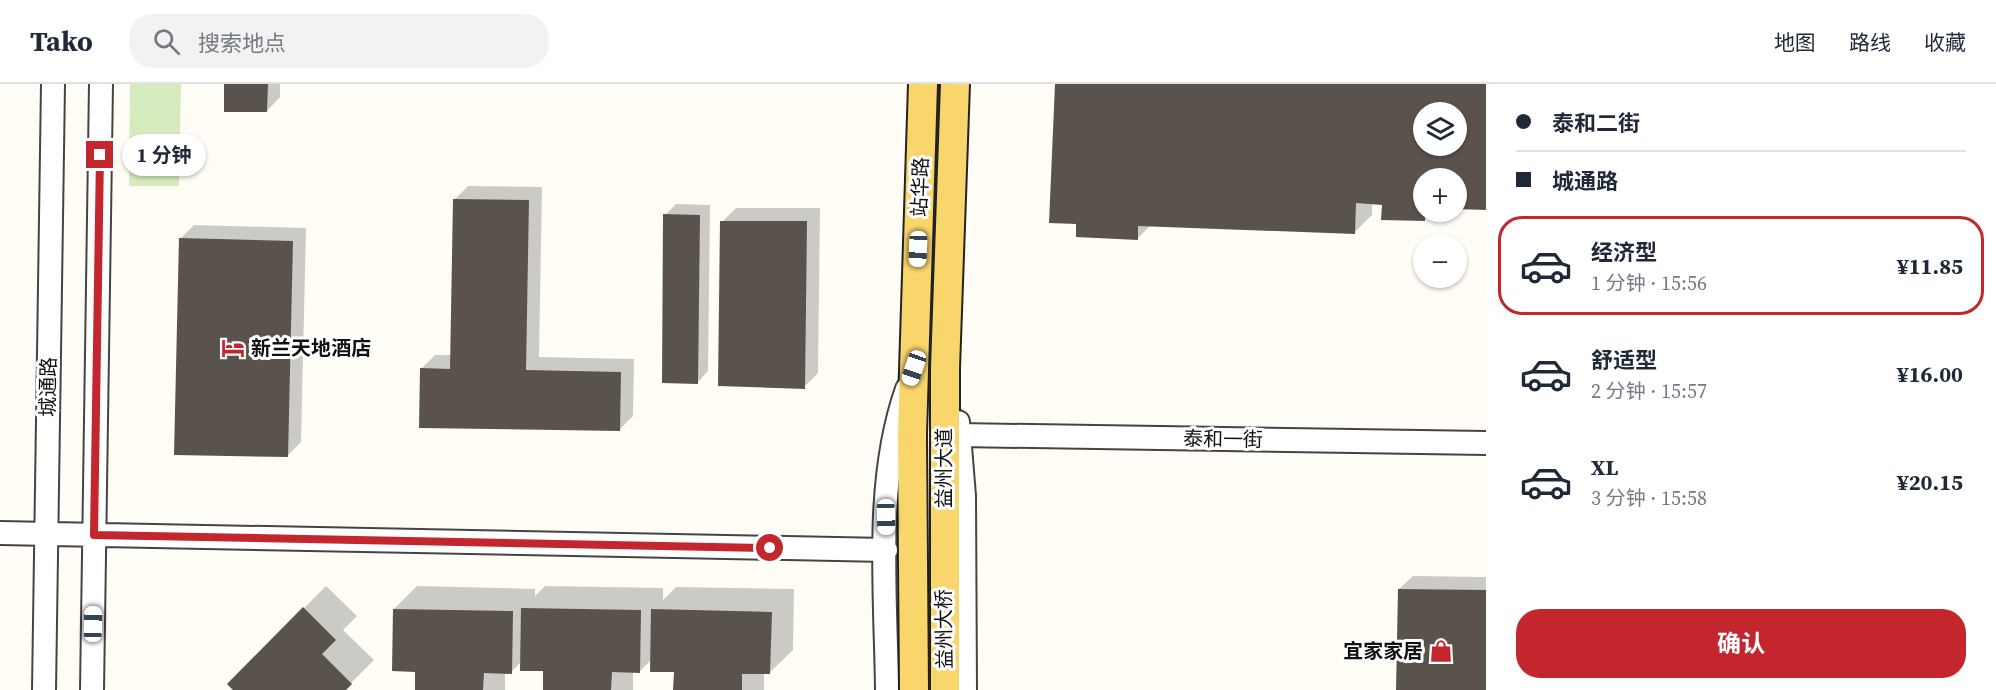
<!DOCTYPE html>
<html lang="zh">
<meta charset="utf-8">
<style>
body{margin:0;font-family:"Source Serif 4","Noto Sans SC",serif;background:#f2f2f3;color:#1f2937;height:100vh;display:flex;flex-direction:column;font-size:22px;white-space:nowrap}
*{box-sizing:border-box;margin:0}
p{font-size:20px;color:#747a83}
.icon{flex:none;width:33px;height:33px;fill:none;stroke:currentColor;stroke-width:2;stroke-linecap:round;stroke-linejoin:round}
.map{position:relative;flex:1;overflow:hidden}
.side{display:flex;flex-direction:column;background:#fff;width:510px}
.side>*{flex:none}
.guide{display:grid;align-content:center;height:132px;padding:0 30px;background:#fff}
.fabs{position:absolute;left:1413px;top:18px;display:grid;gap:12px}
.fabs a{display:grid;place-items:center;width:54px;height:54px;border-radius:50%;background:#fff;box-shadow:0 2px 4px #0004;font-size:30px}
.end{position:absolute;width:27px;height:27px;margin:-14px;border:8px solid #c4262e;background:#fff;box-shadow:0 0 0 3px #fff}
.from{border-radius:50%}
.bubble{position:absolute;height:42px;border-radius:21px;background:#fff;box-shadow:0 2px 4px #0004;font-size:20px;font-weight:700;line-height:42px;text-align:center}
.car{position:absolute;width:18px;height:36px;margin:-18px -9px;border-radius:8px;box-shadow:0 0 4px 2px #0007;background:linear-gradient(#fff 24%,#345 0 40%,#fff 0 76%,#345 0 86%,#fff 0)}
.guide b{display:flex;align-items:center;gap:21px;height:57px;font-size:22px}
.guide b+b{border-top:2px solid #e0e1e3}
.guide i{width:15px;height:15px;background:#1f2937}
ul{padding:0;list-style:none}
li{display:flex;align-items:center;gap:18px;height:99px;margin:0 12px 9px;padding:0 18px;border:3px solid transparent;border-radius:24px}
li div{flex:1}
li b{display:block;font-size:22px}
li em{font-style:normal;font-weight:700}
li.current{border-color:#c4262e}
li>.icon{width:54px;height:54px;stroke-width:1.5}
.primary-button{display:flex;gap:12px;margin-top:auto;padding:12px 30px}
.primary-button a{flex:1;height:69px;border-radius:24px;background:#c4262e;color:#fff;font-size:24px;font-weight:700;line-height:69px;text-align:center}
header{display:flex;align-items:center;gap:36px;box-sizing:border-box;height:84px;padding:0 30px;background:#fff;border-bottom:2px solid #e0e1e3}
header strong{font-size:28px}
nav{display:flex;gap:33px;margin-inline-start:auto;font-size:21px}
.search{width:420px;height:54px;background:#f2f2f3;display:flex;align-items:center;gap:15px;box-sizing:border-box;padding:0 21px;border-radius:24px;color:#747a83;font-size:22px}
main{display:flex;flex:1;min-height:0}
.map>svg:first-child{display:block}
.green{fill:#d5ebbd}
.shadow{fill:#0003;fill-rule:evenodd}
.building{fill:#5a524d;fill-rule:evenodd}
.lines{fill:none;stroke-linecap:round;stroke-linejoin:round}
.minor-casing{stroke:#444;stroke-width:26}
.major-casing{stroke:#222;stroke-width:32}
.minor{stroke:#fff;stroke-width:22}
.major{stroke:#f9d66b;stroke-width:28}
.route{stroke:#c4262e;stroke-width:8}
.labels{text-anchor:middle;stroke-width:6;stroke-linejoin:round;paint-order:stroke}
.street-label{font-size:20px;fill:#111;stroke:#fff}
.poi-label{font-size:20px;font-weight:bold;fill:#111;stroke:#fff;text-anchor:start}
</style>
<header>
<strong>Tako</strong>
<div class="search"><svg class="icon" aria-label="search" viewBox="0 0 24 24"><circle cx="10" cy="10" r="6"/><path d="M15 15l6 6"/></svg>搜索地点</div>
<nav><a>地图</a><a>路线</a><a>收藏</a></nav>
</header>
<main>
<div class="map">
<svg width="1486" height="606" viewBox="0 0 1486 606">
<rect width="100%" height="100%" fill="#fffdf5"/>
<path class="green" d="M130 0H181L179 102H129Z"/>
<path class="shadow" d="M226 0H280V13L267 27Z
M1057 0H1486V125L1456 123V94H1424V128H1432L1424 135 1384 120 1372 119V131L1354 149 1151 141 1137 155 1078 138ZM1424 28H1456V62H1424Z
M468 102 542 103 539 273 634 275 633 332 619 346 421 285 435 271H452L454 116Z
M676 120 710 121 708 287 698 298 665 131Z
M736 124H820L818 289 804 303 722 138Z
M194 141 306 144 301 358 287 372 181 154Z
M1413 492 1486 493V606H1398L1399 505Z
M326 502 357 532 343 546 374 576 344 606H235L229 600Z
M417 502 535 505V512L545 502 663 504V516L676 503 794 505 793 566 770 588H764V606H675V587L652 575 639 588H633V606H544L545 586 521 578 511 588H505V606H416L417 586 394 525Z"/>
<path class="building" d="M224 0H268L267 28H224Z
M1055 0H1486V126L1456 125V94H1424L1425 137 1381 136 1382 121 1356 119 1355 150 1138 142V156L1076 153V140L1049 139ZM1424 28H1456V62H1424Z
M453 115 529 116 526 286 621 288 620 347 419 344 420 284 450 285Z
M663 130 700 131 698 300 662 299Z
M720 137H807L805 305 718 302Z
M179 154 293 157 288 373 174 371Z
M1398 505 1486 506V606H1396Z
M303 523 336 556 322 570 352 600 346 606H233L227 600Z
M521 524 641 526 640 589 612 588 611 606H543V587H520Z
M393 525 513 527 512 590 484 589 483 606H415V588L392 587Z
M651 525 772 528 770 590H742V606H673L674 588H650Z"/>
<g class="lines">
<g class="minor-casing">
<path id="minor" d="M958 338 964 412 965 606
M959 351 1486 359
M0 449 886 466
M44 606 53 0
M92 606 101 0
M887 606C886 509 874 398 907 305"/>
</g>
<g class="major-casing">
<path id="major" d="M914 606 912 350 923 0
M945 606V284L955 0"/>
</g>
<use href="#minor" class="minor"/>
<use href="#major" class="major"/>
</g>
<g class="lines">
<path class="route" d="M100 71 94 451 770 464"/>
</g>
<defs>
<g id="hotel-bare" transform="scale(1.8)"><path d="M-6-4.5h1.5V1H6V5H4.5V3h-9V5H-6ZM-4 0a1.8 1.8 0 1 1 3.6 0ZM.5 0V-2.5h3Q6-2.5 6 0Z" fill="#c4262e" stroke="#fff" stroke-width="2.5" paint-order="stroke"/></g>
<g id="shop-bare" transform="scale(1.8)"><path d="M-5-2.5h2.3a2.7 3.5 0 0 1 5.4 0H5L5.5 6h-11ZM-1.5-2.5h3a1.5 2.3 0 0 0-3 0Z" fill="#c4262e" stroke="#fff" stroke-width="2.5" paint-order="stroke"/></g>
</defs>
<g fill-rule="evenodd">
<use href="#hotel-bare" x="233" y="264"/>
<use href="#shop-bare" x="1441" y="567"/>
</g>
<g class="labels">
<g class="street-label">
<text transform="translate(920 103) rotate(-88)" y="7">站华路</text>
<text transform="translate(48 303) rotate(-89)" y="7">城通路</text>
<text transform="translate(1223 355) rotate(1)" y="7">泰和一街</text>
<text transform="translate(944 384) rotate(-90)" y="7">益州大道</text>
<text transform="translate(944 545) rotate(-91)" y="7">益州大桥</text>
</g>
<g class="poi-label">
<text x="251" y="271">新兰天地酒店</text>
<text x="1423" y="574" text-anchor="end">宜家家居</text>
</g>
</g>
</svg>
<div class="fabs">
<a><svg class="icon" aria-label="layers" viewBox="0 0 24 24"><path d="M12 4l9 5-9 5-9-5zM3 14l9 5 9-5"/></svg></a>
<a>+</a>
<a>−</a>
</div>
<i class="end from" style="left:770px;top:464px"></i>
<i class="end" style="left:100px;top:71px"></i>
<div class="bubble" style="left:122px;top:50px;width:84px">1 分钟</div>
<i class="car" style="left:918px;top:165px;rotate:182deg"></i>
<i class="car" style="left:914px;top:284px;rotate:199deg"></i>
<i class="car" style="left:886px;top:433px;rotate:179deg"></i>
<i class="car" style="left:93px;top:540px;rotate:1deg"></i>
</div>
<section class="side">
<div class="guide">
<b><i class="from"></i>泰和二街</b>
<b><i></i>城通路</b>
</div>
<ul>
<li class="current"><svg class="icon" aria-label="car" viewBox="0 0 24 24"><path d="M5 17H2v-5l4-1 3-4h7l3 4 3 1v5h-3M9 17h6M6 11h13"/><circle cx="7" cy="17" r="2"/><circle cx="17" cy="17" r="2"/></svg><div><b>经济型</b><p>1 分钟 · 15:56</p></div><em>¥11.85</em></li>
<li><svg class="icon" aria-label="car" viewBox="0 0 24 24"><path d="M5 17H2v-5l4-1 3-4h7l3 4 3 1v5h-3M9 17h6M6 11h13"/><circle cx="7" cy="17" r="2"/><circle cx="17" cy="17" r="2"/></svg><div><b>舒适型</b><p>2 分钟 · 15:57</p></div><em>¥16.00</em></li>
<li><svg class="icon" aria-label="car" viewBox="0 0 24 24"><path d="M5 17H2v-5l4-1 3-4h7l3 4 3 1v5h-3M9 17h6M6 11h13"/><circle cx="7" cy="17" r="2"/><circle cx="17" cy="17" r="2"/></svg><div><b>XL</b><p>3 分钟 · 15:58</p></div><em>¥20.15</em></li>
</ul>
<div class="primary-button"><a>确认</a></div>
</section>
</main>
